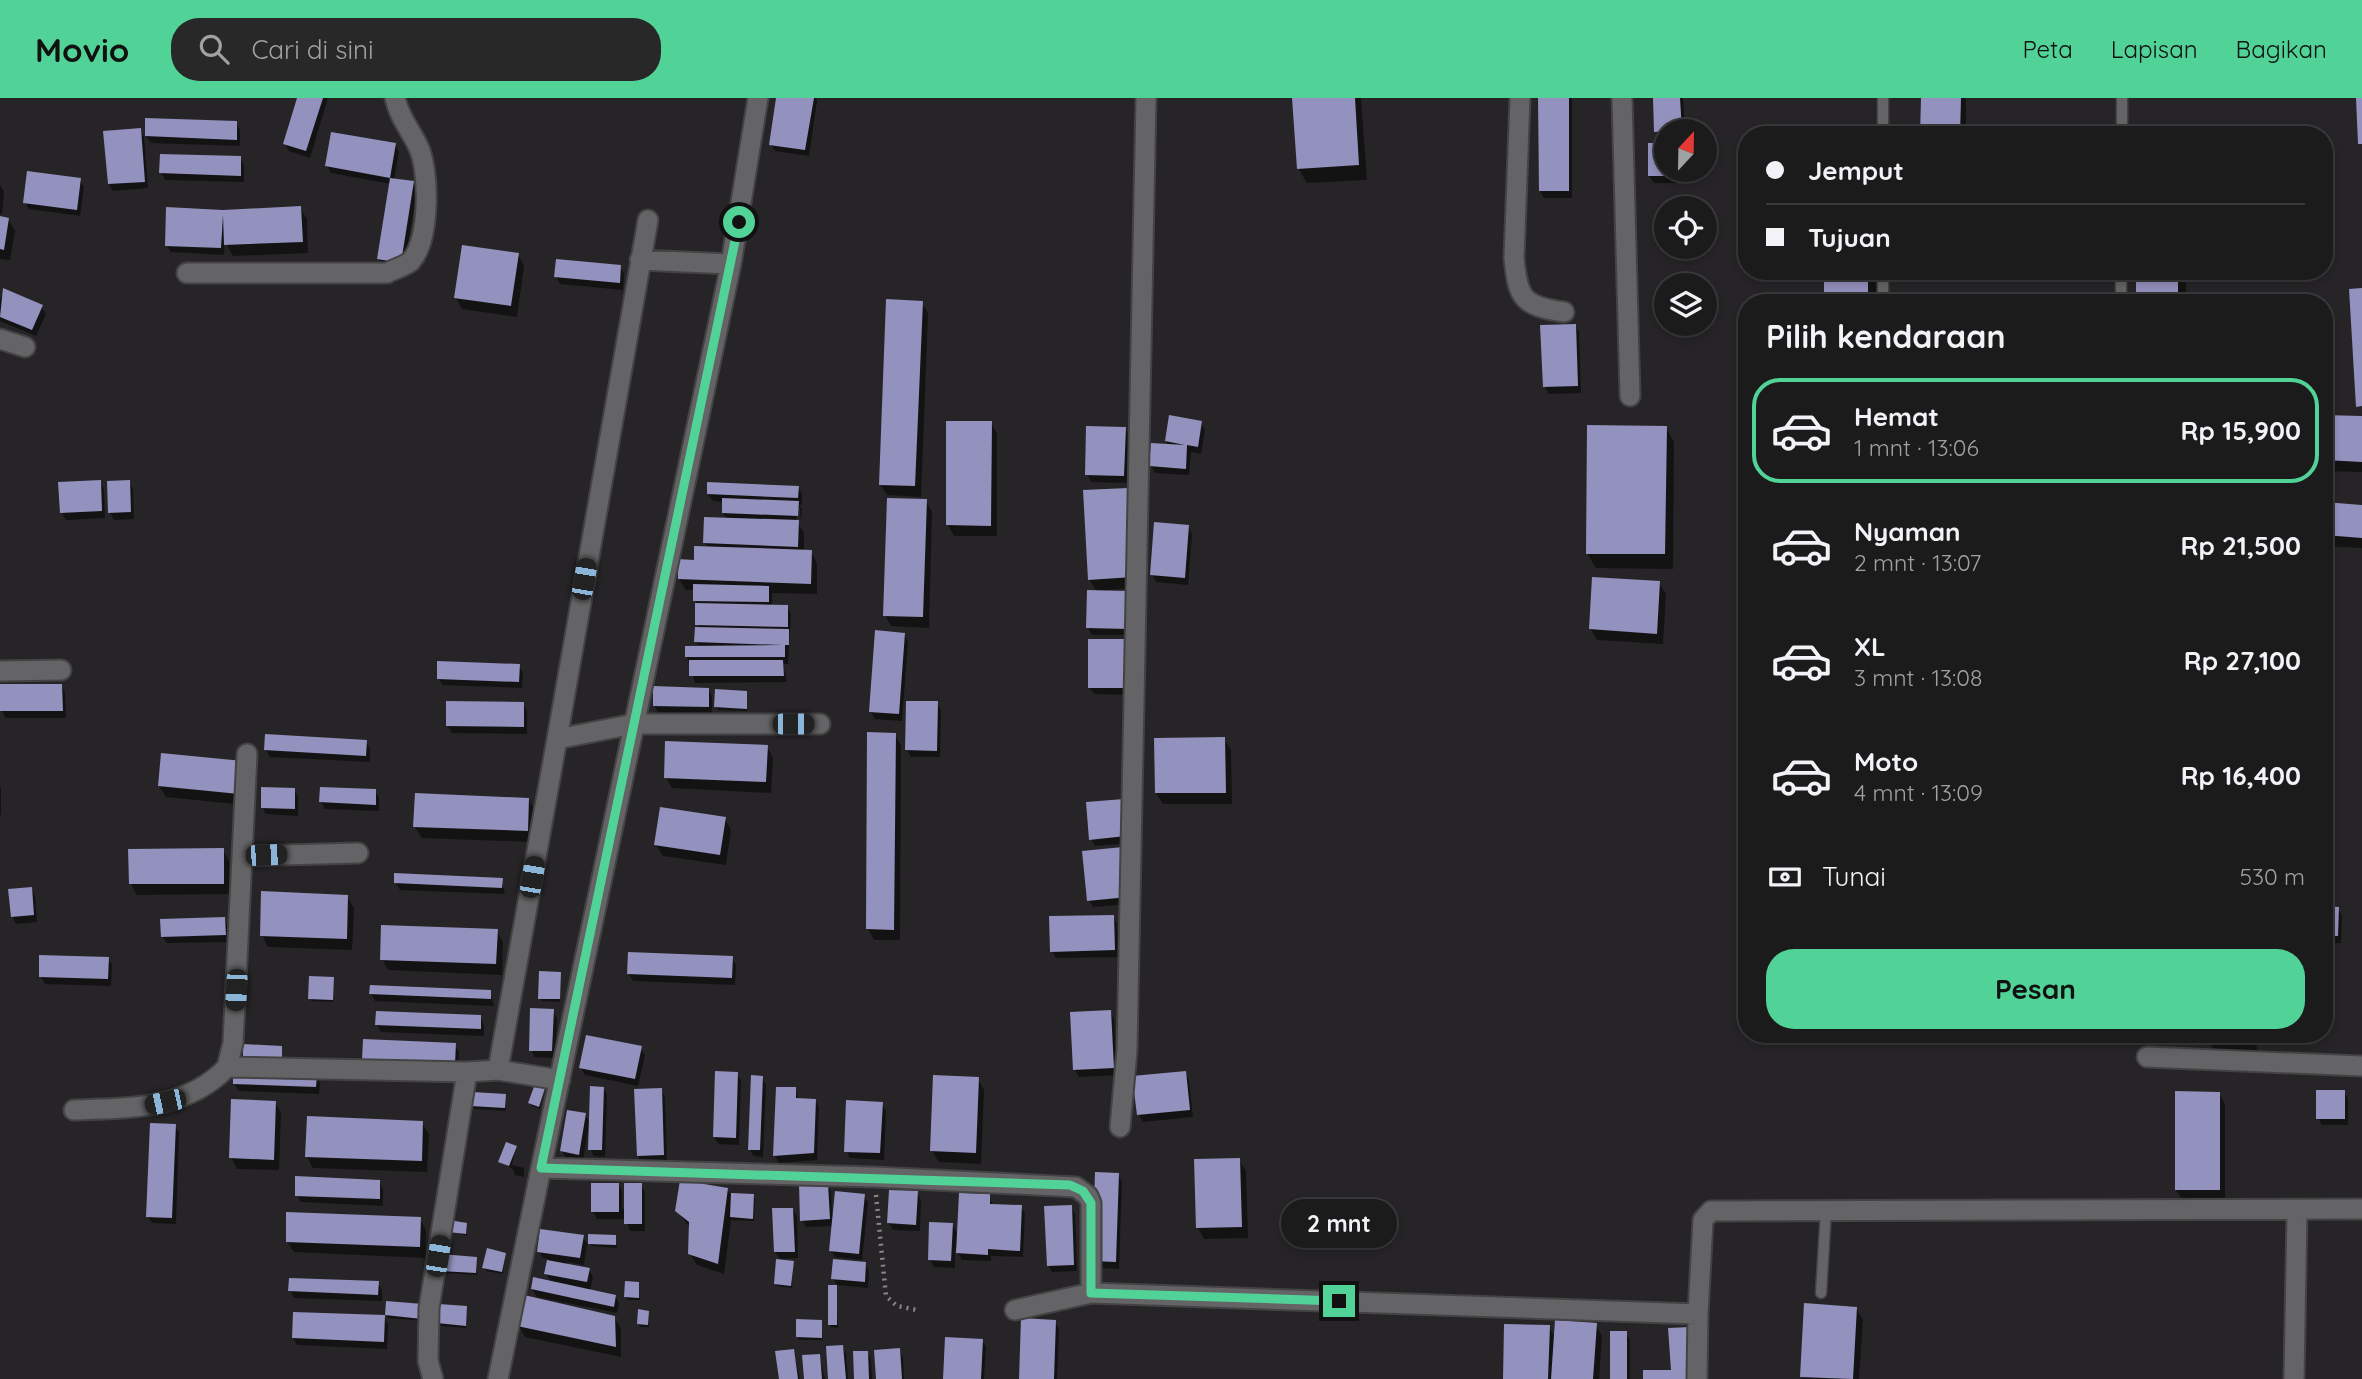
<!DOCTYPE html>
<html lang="id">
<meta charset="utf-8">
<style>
body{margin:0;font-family:Quicksand,sans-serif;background:#292829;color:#f1f3f6;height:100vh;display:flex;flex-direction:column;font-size:26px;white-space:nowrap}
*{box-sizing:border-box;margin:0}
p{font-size:23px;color:#a0a1a3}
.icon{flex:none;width:38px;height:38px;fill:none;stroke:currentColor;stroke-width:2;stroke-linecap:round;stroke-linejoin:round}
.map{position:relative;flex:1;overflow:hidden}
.sheet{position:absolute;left:1738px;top:196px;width:595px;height:749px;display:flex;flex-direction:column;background:#1c1b1c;border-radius:28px;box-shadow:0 4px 10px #0003,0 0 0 2px #3a393b}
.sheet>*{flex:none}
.guide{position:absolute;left:1738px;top:28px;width:595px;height:154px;border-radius:28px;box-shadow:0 4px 10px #0003,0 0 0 2px #3a393b;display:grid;align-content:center;height:154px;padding:0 28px;background:#1c1b1c}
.needle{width:46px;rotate:22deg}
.fabs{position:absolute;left:1654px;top:21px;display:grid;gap:14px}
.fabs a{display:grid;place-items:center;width:63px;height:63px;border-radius:50%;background:#1c1b1c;box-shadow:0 4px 10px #0003,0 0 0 2px #3a393b;font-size:35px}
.end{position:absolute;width:32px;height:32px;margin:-16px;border:9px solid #51d398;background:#111;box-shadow:0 0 0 4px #111}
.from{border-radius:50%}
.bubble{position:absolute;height:49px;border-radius:24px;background:#1c1b1c;box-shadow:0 4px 10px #0003,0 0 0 2px #3a393b;font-size:23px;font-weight:700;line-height:49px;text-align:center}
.car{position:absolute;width:21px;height:42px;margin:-21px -10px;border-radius:9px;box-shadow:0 0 5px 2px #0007;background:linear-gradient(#222 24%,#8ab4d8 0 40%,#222 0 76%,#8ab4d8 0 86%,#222 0)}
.guide b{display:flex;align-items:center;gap:24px;height:66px;font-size:26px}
.guide b+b{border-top:2px solid #3a393b}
.guide i{width:18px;height:18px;background:#f1f3f6}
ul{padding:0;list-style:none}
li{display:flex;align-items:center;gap:21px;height:105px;margin:0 14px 10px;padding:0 14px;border:4px solid transparent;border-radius:28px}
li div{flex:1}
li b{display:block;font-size:26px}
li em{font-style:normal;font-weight:700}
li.active{border-color:#51d398}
li>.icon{width:63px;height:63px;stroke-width:1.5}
h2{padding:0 28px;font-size:32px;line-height:84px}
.pay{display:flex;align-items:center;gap:18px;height:77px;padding:0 28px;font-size:26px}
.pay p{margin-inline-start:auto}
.cta{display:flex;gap:14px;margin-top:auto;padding:14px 28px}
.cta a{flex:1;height:80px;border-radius:28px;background:#51d398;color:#111;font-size:28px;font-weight:700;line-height:80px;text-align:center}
header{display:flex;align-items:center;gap:42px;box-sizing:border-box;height:98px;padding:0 35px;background:#51d398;color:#111}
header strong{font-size:33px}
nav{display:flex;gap:38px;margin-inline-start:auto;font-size:24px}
.search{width:490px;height:63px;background:#292829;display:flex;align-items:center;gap:18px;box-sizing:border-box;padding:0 24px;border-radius:28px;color:#a0a1a3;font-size:26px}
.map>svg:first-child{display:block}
.shadow{fill:#0007}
.building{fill:#9391bd}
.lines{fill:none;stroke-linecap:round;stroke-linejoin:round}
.lane-casing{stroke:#444344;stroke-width:13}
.street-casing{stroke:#444344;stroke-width:23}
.path{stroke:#888788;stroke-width:4.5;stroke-dasharray:2 5;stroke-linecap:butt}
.lane{stroke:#646365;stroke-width:10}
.street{stroke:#646365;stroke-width:19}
.route{stroke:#51d398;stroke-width:9}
</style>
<header>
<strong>Movio</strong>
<div class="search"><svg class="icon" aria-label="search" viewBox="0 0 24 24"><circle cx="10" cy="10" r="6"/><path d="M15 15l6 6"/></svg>Cari di sini</div>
<nav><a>Peta</a><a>Lapisan</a><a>Bagikan</a></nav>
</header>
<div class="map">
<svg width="2362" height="1281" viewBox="0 0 2362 1281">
<rect width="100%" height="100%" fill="#262426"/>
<path class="shadow" d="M299 0H328L310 60 289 53 285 46Z
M778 0H816L817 3 809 58 775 53 771 46Z
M1294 0H1361L1367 82 1307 85 1298 70Z
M1540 0H1572V100H1544L1540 93Z
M1654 0H1683L1685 33H1666V41H1660L1656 34Z
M1922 0H1966V37H1922Z
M236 25 240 32V48L151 45 146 38Z
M140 32 144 39 148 90 113 93 109 86Z
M395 47 399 54 394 82 413 85 417 92 404 171 383 168 379 161 391 86 331 75 327 68Z
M1666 47V72H1679V85H1654L1649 78Z
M240 60 244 67V84L165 82 161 74Z
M80 82 84 89 80 118 29 111 25 104Z
M0 87 4 94 2 116H0Z
M300 110 307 121 308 155 233 158 225 144 224 157 171 154 166 147 223 113Z
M0 120 8 121 15 133 10 162 0 161Z
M518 156 524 168 517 219 462 211 456 200Z
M620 169 624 176 623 192 560 186 556 178Z
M1826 173H1876V205H1825Z
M2138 173H2186V205H2137Z
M4 193 41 209 46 216 36 238 0 223V202Z
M921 204 928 215 921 399 887 397 880 386Z
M1575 227 1579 234 1581 295 1549 296 1545 289Z
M2324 319 2362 320V374L2324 373Z
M1200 324 1205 332 1201 356 1191 354 1189 377 1155 375 1151 368 1169 348 1166 343Z
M991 325 997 336V438H954L948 427Z
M1666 330 1674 344 1673 471 1596 470 1587 455Z
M1125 331 1129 338 1128 385 1091 384 1087 376Z
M100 383 104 391 105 420 66 422 62 415Z
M129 384 133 391 134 421 114 422 110 415Z
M798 389 802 396V407L799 406 802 412 801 424 800 409H797L796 427H799L804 435V454H811L817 465V496L772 495V508L787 509 791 516 788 566H783L787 584 695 585 687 559 699 549 696 544 699 531 695 492H686L679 481 708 451 705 444 727 421 723 415 724 404 713 403 708 396Z
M1127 391 1134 403 1138 490 1106 492V494L1131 537H1092L1088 530 1097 494 1089 481Z
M926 403 932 414 929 530 891 528 885 517Z
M2324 406 2362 408V450L2324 448Z
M1188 429 1192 436 1188 487 1156 484 1152 476Z
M1659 485 1666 496 1663 546 1597 542 1591 531Z
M904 536 908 544 902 623 875 621 871 614Z
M1130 550V597L1094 596 1089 589Z
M519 568 523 575 522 590 443 587 438 580Z
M61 587 65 594 66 620H6L2 613Z
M708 591 712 598V616L658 615 654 607Z
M746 595 747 613 718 612 716 609Z
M937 605 941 612 940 659H911L907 652Z
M523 606 527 613V636L452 635 448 628Z
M895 637 901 648 900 842H874L868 831Z
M1224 641 1231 652 1232 706H1163L1156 695Z
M366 644 370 651V664L270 659 266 652Z
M767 649 773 660 771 695 672 690 666 679Z
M242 665 245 707 166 699 159 688Z
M0 688 1 690V717H0Z
M294 692 298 699V718L266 716 262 709Z
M375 693 379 700V713L325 711 321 704Z
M528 701 535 712 533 744 422 740 415 729Z
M1088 706 1129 745 1095 748 1091 741Z
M725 721 731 732 726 767 663 758 656 747Z
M223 752 229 763 230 796 137 797 131 786Z
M1084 755 1131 806 1093 809 1089 802Z
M501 781 505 796 400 792 396 785Z
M31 791 35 798 37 824 16 826 12 818Z
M347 799 354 810 352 852 268 849 262 837Z
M2324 810H2338L2342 818 2341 845H2324Z
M1113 818 1117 826 1119 859 1056 860 1052 853Z
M224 821 228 828 229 844 167 845 162 838Z
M497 833 503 844 502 877 388 872 382 861Z
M108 860 112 867 111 888 45 886 41 879Z
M732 860 736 867 735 887 633 883 629 876Z
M560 876V904L542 903 540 900Z
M333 880V904L311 903 310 900Z
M490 893 494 908 375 903 371 896Z
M553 913 557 920 555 960 535 959 531 952Z
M1110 914 1114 921 1117 977 1079 979 1075 972Z
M480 919 484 926V938L381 934 377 927Z
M2210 936H2256L2257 955 2217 957 2211 946Z
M455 947 459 954 458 972 368 969 364 962Z
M281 950 282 963 246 961 244 958Z
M640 950 645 957 638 988 585 977 581 970Z
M1185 975 1189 982 1193 1019 1143 1024 1139 1017Z
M737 976 741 983 739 1047 719 1046 714 1039Z
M316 978 320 985 319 996 239 993 234 986Z
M762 980 766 987 763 1059 754 1058 749 1051Z
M978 981 984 992 981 1066 939 1064 932 1053Z
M603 990 607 997 605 1059 594 1058 590 1051 588 1031 583 1063 566 1060 562 1053 585 1017 591 1026Z
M544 991 540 1011 532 1008 530 1005Z
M795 991 799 1002H815L819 1009 817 1062 779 1065 775 1058Z
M661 992 665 999 667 1064 642 1065 638 1058Z
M2344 994 2348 1001V1027H2322L2318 1020Z
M2219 995 2225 1006V1103H2183L2176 1092Z
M505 998 506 1013 474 1011 473 1008Z
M275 1004 281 1015 279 1072 237 1071 231 1059Z
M882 1006 886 1013 884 1062 850 1060 846 1053Z
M422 1025 429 1036 427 1074 313 1070 307 1059Z
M175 1028 179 1035 176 1126 152 1125 148 1118Z
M516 1050 512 1067 524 1070V1079L515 1077 513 1071 499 1063Z
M1239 1062 1246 1073 1248 1140 1204 1141 1198 1130Z
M1118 1077 1122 1084 1119 1171 1098 1170Z
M379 1084 383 1091V1108L301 1104 297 1097Z
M618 1086 622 1093V1111H626L641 1087 645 1094V1133H630L626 1121H597L593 1114Z
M827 1087 831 1094 832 1115 864 1098 868 1105 862 1162 835 1159 831 1152 833 1128 806 1129 802 1122Z
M727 1091 730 1096 753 1098 755 1101 754 1123 731 1122 724 1176 697 1167 690 1156V1130L677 1112Z
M917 1095 921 1102 920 1133 893 1132 889 1125Z
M989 1098 993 1108 1021 1109 1025 1116 1023 1159 991 1158V1163L962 1162 955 1150V1170L934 1169 930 1162 952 1126 959 1138Z
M1071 1109 1075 1116 1077 1173 1052 1174 1048 1167Z
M792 1111 797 1118 798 1160 780 1161 775 1154Z
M420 1121 426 1132 425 1160 294 1154 287 1143Z
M466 1126 467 1138 450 1133Z
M583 1139 587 1146 584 1167 567 1164V1167L589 1172 593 1179 590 1193 615 1198 619 1205 617 1215 537 1199 532 1191 551 1185 546 1175 549 1161 543 1160 538 1153Z
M615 1139 617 1150 591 1148 590 1145Z
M505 1156 503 1176 486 1173 484 1170Z
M476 1160 477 1177 444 1175 442 1173Z
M793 1165 792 1190 777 1188 775 1185Z
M865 1166 869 1173 868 1190 837 1187 833 1180Z
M378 1185 382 1192V1203L294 1200 290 1192Z
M638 1186 640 1202H628L626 1199Z
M836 1189 838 1230 831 1229 830 1226Z
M466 1210V1230L441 1228 439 1225Z
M1856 1210 1863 1222 1859 1281H1803L1801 1279Z
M424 1211 423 1223 388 1220 387 1217Z
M648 1214 649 1229H640L639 1226Z
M384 1219 388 1226 387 1251 297 1247 293 1240Z
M614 1219 621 1231V1259L525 1239 519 1228Z
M821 1223 823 1242H799L798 1239Z
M1055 1224 1059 1231 1057 1281H1021Z
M1596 1227 1602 1238 1599 1281H1505L1549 1229 1556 1241Z
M1626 1235 1630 1242V1281H1611Z
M982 1242 986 1249 984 1281H945Z
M842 1249 846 1256 848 1281H830Z
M793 1252 800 1281H780Z
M899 1252 903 1259 904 1281H878Z
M867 1254 871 1262 872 1281H856Z
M819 1257 825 1281H806Z"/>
<path class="building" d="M297 0H323L306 53 283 46Z
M776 0H814L805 52 769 47Z
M1292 0H1355L1359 67 1297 71Z
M1538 0H1569V93H1539Z
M1653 0H1680L1682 33 1654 34Z
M1921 0H1961L1960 37H1920Z
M2356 0H2362V46H2358Z
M145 20 237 23V42L145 38Z
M141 30 145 84 108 86 103 33Z
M331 34 396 45 390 80 414 83 401 165 377 161 390 80 325 68Z
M1648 45H1666V72H1676V78H1648Z
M160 56 241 58V78L159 75Z
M27 73 81 80 77 112 23 105Z
M301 108 303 144 224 147 223 117 221 150 165 148 166 109 223 112Z
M0 118 9 120 4 152 0 151Z
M462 147 519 155 511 208 454 200Z
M556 161 621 167 620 185 554 179Z
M1824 173H1868V205H1824Z
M2136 173H2178V205H2136Z
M3 190 43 207 32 232 0 219Z
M2362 190V308L2356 309 2349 191Z
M886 201 923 203 915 388 879 387Z
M1576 226 1578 288 1543 289 1540 227Z
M1169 317 1202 323 1198 349 1187 347 1186 371 1149 368 1151 345 1185 347 1165 343Z
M2324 317 2362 318V364L2324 362Z
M946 323H992L991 428 946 427Z
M1587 327 1667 328 1665 456H1586Z
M1086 328 1126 329 1124 378 1085 377Z
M101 382 102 413 60 415 58 384Z
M130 382 131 414 108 415 107 383Z
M707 384 799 388 798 400 707 396Z
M1128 390 1133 479 1088 482 1083 392Z
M722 400 799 403 798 418 722 415Z
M887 400 927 401 923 519 883 518Z
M2324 404 2362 407V440L2324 437Z
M704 419 799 422 798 449 703 445Z
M1154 424 1189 427 1185 480 1150 477Z
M694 448 812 452 811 486 678 481V461L694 462Z
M1592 479 1660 483 1657 536 1589 531Z
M693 486 769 488V504L693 503Z
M1087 492 1128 493V531L1086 530Z
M695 505 788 507V529L695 527Z
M695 529 789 531V547H785V559H685V548L782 547 694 544Z
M875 532 905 535 899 616 869 614Z
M1088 541H1127V590H1088Z
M689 562H783L784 578H689Z
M437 563 520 566 519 584 437 581Z
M0 586H62L63 613H0Z
M653 588 709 590V609L653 608Z
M715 591 747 593V611L714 609Z
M446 603 524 604V629L446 628Z
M906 603H938L937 653 905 652Z
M867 634 896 635 894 832 866 831Z
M265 636 367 642 366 658 264 652Z
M1225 639 1226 695H1155L1154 640Z
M665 643 768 647 766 684 664 680Z
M161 655 243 663 239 696 158 688Z
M261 689 295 690V711L261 710Z
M320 689 376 691V707L319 704Z
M415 695 529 700 528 733 413 729Z
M1124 701 1126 738 1089 742 1086 704Z
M660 709 726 719 720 757 654 747Z
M1123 749 1128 799 1087 803 1082 753Z
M224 750V786H129L128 751Z
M394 775 503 780 502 790 394 785Z
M32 789 34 817 11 819 8 791Z
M261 793 348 797 347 841 260 838Z
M2324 808 2339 809 2338 838H2324Z
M1114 817 1115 852 1050 854 1049 818Z
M225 819 226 837 161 839 160 821Z
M381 827 498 831 496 866 380 862Z
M628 854 733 858 732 880 627 876Z
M39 857 109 859 108 881 39 879Z
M539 873 561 874 560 901H538Z
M309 878 334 879 333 902 308 901Z
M370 887 491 892V901L369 896Z
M530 910 554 911 552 953H529Z
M1111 912 1114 970 1073 972 1070 914Z
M376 913 481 917V931L375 927Z
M2209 936H2251L2252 944 2209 947Z
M586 937 642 948 635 981 579 970Z
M363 941 456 945 455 966 362 962Z
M243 946 282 948V960L243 959Z
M233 973 317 977 316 989 233 986Z
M715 973 738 974 736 1040 713 1039Z
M1186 973 1190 1012 1137 1017 1132 978Z
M751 977 763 978 760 1052H748Z
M933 977 979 979 976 1055 930 1053Z
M535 986 545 990 539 1009 528 1005Z
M590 988 604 989 602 1052H588Z
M776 989H796V1000L816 1001 814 1055 773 1058Z
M662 990 664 1057 637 1058 634 991Z
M2316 992H2345V1021H2316Z
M2175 993 2220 994V1092H2175Z
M472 994 506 996 505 1010 471 1008Z
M231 1001 276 1003 274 1062 229 1060Z
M846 1002 883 1004 880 1055 844 1054Z
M567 1012 586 1015 579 1057 560 1053Z
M307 1018 423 1023 422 1063 305 1059Z
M150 1025 176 1026 172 1120 146 1119Z
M506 1044 517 1048 509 1068 498 1064Z
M1240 1060 1242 1129 1196 1130 1194 1061Z
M1095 1074 1119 1075 1116 1164 1092 1163Z
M295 1078 380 1082V1101L295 1098Z
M680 1082 728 1090 718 1166 688 1156 689 1124 675 1113Z
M591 1085H619V1114H591Z
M624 1085H642V1126H624Z
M828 1085 830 1121 800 1123 799 1086Z
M889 1092 918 1093 916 1127 887 1125Z
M835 1093 865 1096 859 1156 829 1153Z
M731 1095 754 1096 753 1121 730 1119Z
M959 1095 990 1096V1106L1022 1107 1020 1153 988 1151V1157L956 1155Z
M1072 1107 1074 1167 1047 1168 1044 1108Z
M772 1110H793L795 1154H774Z
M286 1114 421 1119 420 1149 286 1144Z
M449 1122 467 1125 466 1136 448 1134Z
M929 1124 953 1125 951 1163 928 1162Z
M540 1131 584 1137 580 1160 537 1154Z
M588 1136 616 1137V1147L588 1146Z
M487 1150 506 1155 502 1174 482 1170Z
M441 1156 477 1159 476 1175 440 1173Z
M776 1161 794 1163 791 1188 774 1186Z
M833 1161 866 1164 865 1184 831 1181Z
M547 1162 590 1170 587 1184 544 1176Z
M533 1179 616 1197 614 1209 531 1191Z
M289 1180 379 1183 378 1197 288 1193Z
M625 1183 639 1184V1200L624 1199Z
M828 1187H837V1227H828Z
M524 1197 615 1218 616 1249 517 1228Z
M386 1203 423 1206 422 1221 385 1217Z
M1804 1205 1857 1209 1853 1281 1800 1279Z
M439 1206 467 1208 466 1228 437 1225Z
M638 1211 649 1213 648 1227 637 1226Z
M293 1214 385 1217 384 1244 292 1240Z
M1021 1220 1056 1222 1054 1281H1019Z
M796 1221 822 1222V1240L796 1239Z
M1555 1222 1597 1225 1593 1281H1551Z
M1504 1226 1550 1227 1548 1281H1503Z
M1690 1229 1694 1281H1643V1272H1671L1668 1230Z
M1610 1233H1627V1281H1610Z
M945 1239 983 1241 981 1281H943Z
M843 1247 846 1281H828L826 1248Z
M900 1250 902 1281H876L874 1252Z
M794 1251 798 1281H779L775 1253Z
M853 1253H868L869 1281H854Z
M820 1256 822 1281H804L802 1257Z"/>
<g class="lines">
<g class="lane-casing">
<path id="lane" d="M1883 37V0
M2122 37V0
M1883 205V173
M2121 205V173
M1821 1195 1826 1113"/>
</g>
<g class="street-casing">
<path id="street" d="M758 0 731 166 541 1070 875 1079 1076 1089 1088 1098 1091 1105V1195L1698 1216 1703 1122 1711 1113 2362 1111
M1520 0 1514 160C1518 201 1523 208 1564 214
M1622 0 1630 298
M640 162 731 166
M187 175H387C394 171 406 168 411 163 430 142 430 72 418 48 410 31 399 19 395 0
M0 241 25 249
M0 573 61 572
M557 641 648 122
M247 656 233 945 227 969 467 974
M243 758 358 755
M2147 959 2362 968
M498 972 560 982
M74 1012C128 1010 187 1012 227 969
M1120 1029 1127 952 1146 0
M1015 1212 1091 1195
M433 1281 428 1263 429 1210 467 974 498 972 557 641 634 626H820
M498 1281 541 1070
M1697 1281 1698 1216
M2294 1281 2297 1113"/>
</g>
<path class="path" d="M876 1097 886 1198 897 1208 917 1212"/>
<use href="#lane" class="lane"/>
<use href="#street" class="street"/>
</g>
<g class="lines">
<path class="route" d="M739 124 541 1070 1070 1087 1083 1093 1091 1105V1195L1339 1203"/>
</g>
</svg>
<div class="fabs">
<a><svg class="needle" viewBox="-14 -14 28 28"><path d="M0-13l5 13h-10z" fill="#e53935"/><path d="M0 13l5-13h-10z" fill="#a0a1a3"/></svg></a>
<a><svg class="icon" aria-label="locate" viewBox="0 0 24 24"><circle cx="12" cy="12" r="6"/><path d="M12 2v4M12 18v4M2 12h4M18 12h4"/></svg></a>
<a><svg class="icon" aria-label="layers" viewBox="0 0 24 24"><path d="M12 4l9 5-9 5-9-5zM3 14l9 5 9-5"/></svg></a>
</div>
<i class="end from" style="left:739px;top:124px"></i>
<i class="end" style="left:1339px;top:1203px"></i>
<div class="bubble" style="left:1281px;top:1101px;width:116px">2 mnt</div>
<i class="car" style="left:584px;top:481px;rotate:10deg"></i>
<i class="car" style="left:793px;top:626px;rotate:90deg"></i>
<i class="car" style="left:266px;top:757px;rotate:88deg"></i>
<i class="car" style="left:532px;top:779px;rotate:10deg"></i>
<i class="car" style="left:236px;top:892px;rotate:183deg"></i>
<i class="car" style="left:165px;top:1004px;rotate:258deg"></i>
<i class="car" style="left:438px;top:1158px;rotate:9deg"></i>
<div class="guide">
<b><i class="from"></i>Jemput</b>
<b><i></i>Tujuan</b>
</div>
<section class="sheet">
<h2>Pilih kendaraan</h2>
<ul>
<li class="active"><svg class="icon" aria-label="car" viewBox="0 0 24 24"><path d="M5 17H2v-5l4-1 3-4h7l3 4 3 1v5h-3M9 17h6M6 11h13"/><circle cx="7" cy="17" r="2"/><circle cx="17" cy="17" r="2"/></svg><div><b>Hemat</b><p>1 mnt · 13:06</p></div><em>Rp 15,900</em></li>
<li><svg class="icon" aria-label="car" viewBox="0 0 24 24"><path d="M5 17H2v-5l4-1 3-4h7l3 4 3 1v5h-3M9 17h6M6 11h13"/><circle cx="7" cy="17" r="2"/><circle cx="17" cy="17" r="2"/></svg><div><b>Nyaman</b><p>2 mnt · 13:07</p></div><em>Rp 21,500</em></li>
<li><svg class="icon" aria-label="car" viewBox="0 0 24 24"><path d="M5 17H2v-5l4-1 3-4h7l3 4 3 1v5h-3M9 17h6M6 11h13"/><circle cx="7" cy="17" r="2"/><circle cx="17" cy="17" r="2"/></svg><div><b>XL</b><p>3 mnt · 13:08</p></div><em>Rp 27,100</em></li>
<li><svg class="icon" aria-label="car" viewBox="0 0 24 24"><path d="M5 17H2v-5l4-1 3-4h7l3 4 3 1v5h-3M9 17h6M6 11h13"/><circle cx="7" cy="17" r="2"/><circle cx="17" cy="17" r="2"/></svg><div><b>Moto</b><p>4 mnt · 13:09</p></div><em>Rp 16,400</em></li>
</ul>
<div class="pay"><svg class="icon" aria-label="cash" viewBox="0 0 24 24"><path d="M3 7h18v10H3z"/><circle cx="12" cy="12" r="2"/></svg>Tunai<p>530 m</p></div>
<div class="cta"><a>Pesan</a></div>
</section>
</div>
